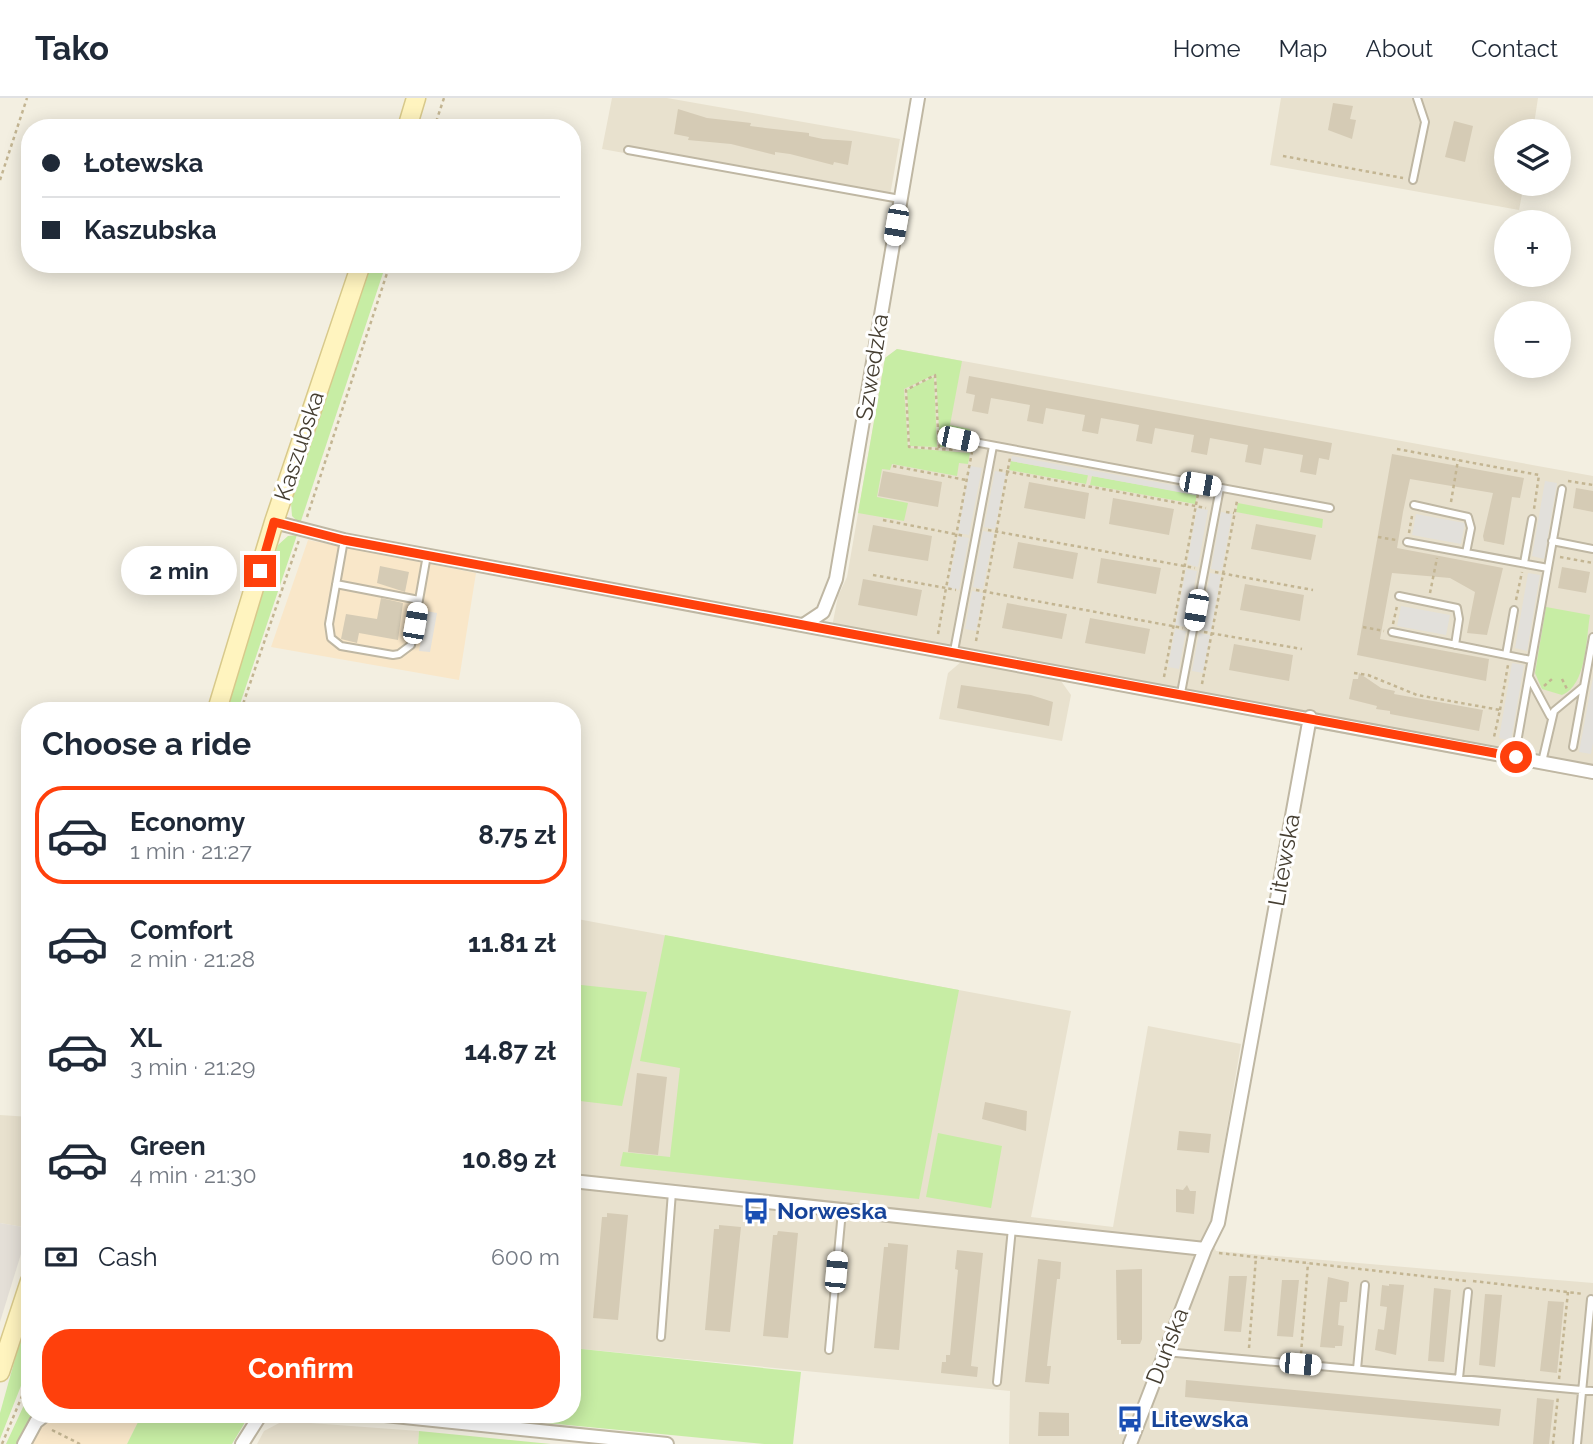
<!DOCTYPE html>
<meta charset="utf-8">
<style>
body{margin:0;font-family:Raleway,sans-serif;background:#f6f6f7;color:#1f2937;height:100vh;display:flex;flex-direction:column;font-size:26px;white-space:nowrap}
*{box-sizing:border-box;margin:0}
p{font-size:23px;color:#747a83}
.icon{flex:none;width:38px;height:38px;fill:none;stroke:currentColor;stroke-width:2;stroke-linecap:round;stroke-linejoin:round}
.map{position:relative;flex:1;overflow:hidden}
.panel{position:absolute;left:21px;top:604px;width:560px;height:721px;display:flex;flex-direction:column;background:#fff;border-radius:28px;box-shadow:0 4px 18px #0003}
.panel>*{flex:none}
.hud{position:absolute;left:21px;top:21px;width:560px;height:154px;border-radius:28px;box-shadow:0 4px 18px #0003;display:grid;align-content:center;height:154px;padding:0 21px;background:#fff}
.fabs{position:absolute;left:1494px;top:21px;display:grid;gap:14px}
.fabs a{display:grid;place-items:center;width:77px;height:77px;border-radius:50%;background:#fff;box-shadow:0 4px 18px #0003;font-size:35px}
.end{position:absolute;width:32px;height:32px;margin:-16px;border:9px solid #ff400c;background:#fff;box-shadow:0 0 0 4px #fff}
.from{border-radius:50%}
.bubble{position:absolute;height:49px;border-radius:24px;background:#fff;box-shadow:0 4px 18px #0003;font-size:23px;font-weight:700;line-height:49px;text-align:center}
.car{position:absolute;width:21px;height:42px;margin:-21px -10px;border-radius:9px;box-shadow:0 0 5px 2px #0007;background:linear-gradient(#fff 24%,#345 0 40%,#fff 0 76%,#345 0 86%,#fff 0)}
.hud b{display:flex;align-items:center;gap:24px;height:66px;font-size:26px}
.hud b+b{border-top:2px solid #e0e1e3}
.hud i{width:18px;height:18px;background:#1f2937}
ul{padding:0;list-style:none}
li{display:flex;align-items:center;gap:21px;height:98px;margin:0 14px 10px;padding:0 7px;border:4px solid transparent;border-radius:28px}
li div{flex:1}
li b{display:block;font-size:26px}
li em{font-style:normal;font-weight:700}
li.active{border-color:#ff400c}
li>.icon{width:63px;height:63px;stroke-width:1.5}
h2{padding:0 21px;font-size:32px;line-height:84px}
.pay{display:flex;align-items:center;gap:18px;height:77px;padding:0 21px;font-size:26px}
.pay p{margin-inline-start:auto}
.button{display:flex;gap:14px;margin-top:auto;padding:14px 21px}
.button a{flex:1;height:80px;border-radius:28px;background:#ff400c;color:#fff;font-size:28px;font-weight:700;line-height:80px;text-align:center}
header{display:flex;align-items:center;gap:42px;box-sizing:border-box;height:98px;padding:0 35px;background:#fff;border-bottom:2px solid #e0e1e3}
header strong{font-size:33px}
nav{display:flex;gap:38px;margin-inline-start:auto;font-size:24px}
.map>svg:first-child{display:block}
.residential{fill:#e8e1ce}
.commercial{fill:#f9e7c9}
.industrial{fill:#e4dfd7}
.green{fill:#c7eda4}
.parking{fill:#e2e0db}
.building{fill:#d5cbb5}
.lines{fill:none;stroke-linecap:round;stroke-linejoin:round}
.service-casing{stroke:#bfb7a3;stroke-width:10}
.minor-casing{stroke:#bfb7a3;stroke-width:16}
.secondary-casing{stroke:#d8c98b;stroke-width:21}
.path{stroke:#c3b592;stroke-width:2.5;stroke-dasharray:3.5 3.5;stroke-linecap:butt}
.service{stroke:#fff;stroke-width:6}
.minor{stroke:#fff;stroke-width:12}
.secondary{stroke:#fff4bf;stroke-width:18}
.route{stroke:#ff400c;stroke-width:9}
.labels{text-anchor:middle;stroke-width:6;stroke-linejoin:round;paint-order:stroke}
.street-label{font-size:23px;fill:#453e31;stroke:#fff}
.transit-label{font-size:23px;font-weight:bold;fill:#164399;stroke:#fff;text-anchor:start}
</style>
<header>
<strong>Tako</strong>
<nav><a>Home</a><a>Map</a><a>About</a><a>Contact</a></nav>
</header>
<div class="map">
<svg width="1593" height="1346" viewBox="0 0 1593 1346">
<rect width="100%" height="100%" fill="#f3efe1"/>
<path class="residential" d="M612 0H667L900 41 889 103 602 51Z
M1281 0H1538L1533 33H1507V86H1524L1519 112 1270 67Z
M897 251 1593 378V682L1061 583 1071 597 1062 643 939 621 948 575 962 563 830 539 838 498 847 479 885 260Z
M572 820 1071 913 1031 1119 1113 1129 1148 928 1241 946 1209 1137 1216 1153 1593 1185V1346H1009L1010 1293 572 1250Z
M0 1017 30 1019 29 1130 0 1125Z
M283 1323 419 1333 418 1346H257L264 1333Z"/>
<path class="commercial" d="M308 442 476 475 459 582 271 549Z
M45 1316H142L127 1346H30Z"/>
<path class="industrial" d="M0 1125 29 1130 0 1224Z"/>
<path class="green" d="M370 166H386L300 426 292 418 291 405Z
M897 251 962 263 950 327 970 331 969 336 955 334 952 349H940L936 276 904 291 908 350 970 355 968 366 959 365 957 378 892 366 890 372 882 371 877 399 908 405 904 423 858 415 885 260Z
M934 279 937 349 910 348 907 292Z
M1011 363 1088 377 1086 386 1009 372Z
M1092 378 1197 397 1195 406 1090 387Z
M1238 405 1323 421 1322 430 1236 414Z
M297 437 238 612H224L278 447 288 438Z
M1546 509 1590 517C1586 540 1587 587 1562 597L1542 591 1535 575Z
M665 837 959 892 919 1101 620 1068 623 1054 670 1059 680 970 640 963Z
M572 886 647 894 622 1008 572 1002Z
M938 1035 1002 1048 991 1110 926 1099Z
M30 1207V1265L0 1341V1315Z
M572 1250 801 1274 793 1346H764L453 1316H572Z
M30 1294V1316H36L18 1346H6Z
M142 1316H250L232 1346H127Z
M419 1333 551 1346H418Z"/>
<path class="parking" d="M1012 358 1201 392 1200 398 1011 363Z
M970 368 982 370 969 437 958 435Z
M995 373 1006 375 995 431 984 429Z
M1545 383 1557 385 1544 461 1532 458Z
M1197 410 1208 412 1198 469 1187 466Z
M1221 414 1232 416 1222 473 1211 471Z
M1416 416 1465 425 1461 446 1412 437Z
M983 433 994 435 983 491 973 489Z
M958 438 969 440 959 492 948 489Z
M1186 471 1197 473 1187 529 1175 527Z
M1210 475 1221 477 1211 534 1200 532Z
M1528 475 1540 477 1527 553 1515 550Z
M972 493 983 495 976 533 965 531Z
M1401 508 1450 517 1446 537 1397 528Z
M426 513 437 515 430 554 419 553Z
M1175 531 1186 533 1179 571 1168 569Z
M1199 535 1210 537 1203 575 1192 573Z
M1512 565 1524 567 1511 643 1499 640Z
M1593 579V645L1591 656 1579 654Z"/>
<path class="building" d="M1333 5 1353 8 1350 21 1356 22 1352 41 1328 32Z
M678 11 707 20 751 25 750 28 765 30 809 35V38L823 41 852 43 848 67 834 64 833 67 790 56 775 54V57L731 46 688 42 689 39 674 36Z
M1454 23 1473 28 1465 64 1445 59Z
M969 278 1332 345 1329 362 1319 360 1316 377 1300 374 1303 357 1264 350 1261 367 1245 364 1248 347 1210 340 1207 357 1191 354 1194 337 1155 330 1152 346 1136 343 1139 327 1129 325 1101 320 1098 336 1082 333 1085 317 1046 310 1043 326 1027 323 1030 307 991 300 988 316 972 313 975 297 966 295Z
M1392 356 1524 380 1520 400 1512 399 1504 447 1484 443 1483 438 1493 395 1410 381 1403 414 1397 450 1503 470 1487 537 1467 535 1475 494 1450 480 1392 475 1380 541 1489 561 1486 583 1357 557Z
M883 373 942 384 938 409 878 398Z
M1029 384 1089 395 1085 421 1024 410Z
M1576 390 1593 393V414L1573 410Z
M1113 400 1174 411 1169 437 1109 426Z
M1256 426 1316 437 1311 462 1251 451Z
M873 427 932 438 928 463 868 453Z
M1018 444 1078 455 1073 481 1013 470Z
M1101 460 1161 470 1156 496 1097 485Z
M380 468 409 474 405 494 377 485Z
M1562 469 1590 474 1586 495 1558 490Z
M863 481 922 492 917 518 858 507Z
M1245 486 1304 497 1300 523 1240 512Z
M381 500 403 505 398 542 359 535 357 545 341 541 346 516 377 521Z
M1007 505 1067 516 1062 541 1002 530Z
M1090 520 1150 531 1145 556 1085 545Z
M1234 546 1293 557 1289 583 1229 572Z
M1359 575 1381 590 1395 593 1394 596 1483 612 1479 633 1390 616V613L1376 611 1377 608 1349 601 1353 581H1358Z
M961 587 1031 597 1053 604 1049 628 957 610Z
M637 975 667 979 658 1057 628 1054Z
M985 1004 1027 1013 1026 1033 982 1021Z
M1179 1033 1211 1036 1209 1055 1177 1052Z
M1187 1087 1190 1093H1196L1194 1116 1176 1114V1091L1183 1092Z
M607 1115 628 1117 618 1222 593 1220 602 1119H607Z
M719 1127 741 1129 730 1234 705 1232 714 1131H719Z
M778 1133 798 1135 788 1240 763 1238 773 1137H777Z
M888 1145 908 1147 899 1252 874 1250 884 1149H888Z
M957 1152 983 1155 971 1268 978 1269 977 1279 941 1275 942 1264H946V1257H950L958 1172 955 1171Z
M1038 1161 1061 1164 1060 1181H1057L1047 1268H1051L1049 1286 1025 1284Z
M1142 1171V1241L1140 1246H1121V1242H1117L1116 1172Z
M1229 1178H1247L1241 1234 1224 1233Z
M1328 1179 1349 1184 1347 1204H1340L1338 1227 1344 1228 1342 1248H1335V1250L1320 1249Z
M1282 1182H1299L1293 1239 1277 1238Z
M1389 1186 1404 1187 1396 1257 1375 1252 1378 1231 1384 1232 1387 1209 1380 1208 1382 1187 1389 1188Z
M1434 1190 1451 1192 1444 1264 1428 1263Z
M1485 1196 1502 1197 1495 1269 1479 1267Z
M1548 1203 1564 1204 1557 1275 1540 1273Z
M1186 1282 1501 1311 1499 1328 1185 1299Z
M1537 1300 1554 1302 1549 1346H1533Z
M1039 1314 1069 1315V1338H1038Z"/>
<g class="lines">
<g class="service-casing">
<path id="service" d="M628 52 900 101
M1413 82 1425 24 1417 0
M958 341 1330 410
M1414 407 1468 419 1471 430 1466 455
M1552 443 1593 451
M1407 444 1548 470
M1524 465 1532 421
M336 486 419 502 411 547 399 556 393 557 341 548 331 540 329 526 344 442
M1399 498 1457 510 1459 521 1455 547
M419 502 427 457
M1392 534 1531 562
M954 553 993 348
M1506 557 1514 512
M1529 579 1550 618
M1181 595 1220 390
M1518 639 1562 391
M1573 649 1593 539
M1542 664 1554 613 1583 589
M661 1239 672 1094
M829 1252 842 1113
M1165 1254 1593 1293
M1357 1271 1365 1187
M1459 1280 1468 1194
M997 1284 1012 1130
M1577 1346 1591 1201"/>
</g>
<g class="minor-casing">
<path id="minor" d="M274 424 344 442 1593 674
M805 526 823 514 836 481 918 0
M572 1083 1205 1151
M375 1316 667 1346
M24 1346 36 1324 46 1316
M242 1346 261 1316
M1130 1346 1205 1151 1218 1125 1310 619"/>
</g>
<g class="secondary-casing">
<path id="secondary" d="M407 30 416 0
M217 612 274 424 361 166
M0 1274 30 1183"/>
</g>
<path class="path" d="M434 30 444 0
M1283 58 1403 80
M0 82 27 0
M939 350 935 277 906 292 909 349 955 352
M1397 351 1539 377 1534 411
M893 368 966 382
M999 372 1206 410
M1568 383 1593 387
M1451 404 1458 362
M1226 414 1234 415
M307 419 390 166
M883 422 965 438
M988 432 1195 470
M1409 435 1412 418
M1378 439 1396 442
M1560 459 1593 465
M1215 474 1313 492
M873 477 946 490 972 354
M976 492 1183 530
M1430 495 1437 460
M1516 502 1522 474
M1393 526 1397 508
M1363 529 1384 533
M1204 534 1302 551
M938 536 946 490 956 492
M976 543 1010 360
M1354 575 1368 577 1417 597 1500 612 1494 639
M1164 579 1198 396
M1562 581 1567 591
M1202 586 1237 403
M1544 588 1552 581
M241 612 299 442
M1500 612 1508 567
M1219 1155 1466 1183
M1473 1183 1584 1196
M1249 1250 1256 1159
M1301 1256 1308 1165
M1559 1281 1568 1194
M52 1332 80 1346
M2 1346 30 1279
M1553 1346 1558 1298"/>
<use href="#service" class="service"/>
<use href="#minor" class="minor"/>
<use href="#secondary" class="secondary"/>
</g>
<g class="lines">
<path class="route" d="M260 473 274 424 344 442 1516 659"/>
</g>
<defs>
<g id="bus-bare" transform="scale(2.1)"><path d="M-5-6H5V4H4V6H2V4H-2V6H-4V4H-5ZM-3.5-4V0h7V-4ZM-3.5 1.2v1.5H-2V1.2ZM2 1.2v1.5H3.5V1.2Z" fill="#1a4fb4" stroke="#fff" stroke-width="2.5" paint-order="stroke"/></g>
</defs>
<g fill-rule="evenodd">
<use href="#bus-bare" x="756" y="1113"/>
<use href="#bus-bare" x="1130" y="1321"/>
</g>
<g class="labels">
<g class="street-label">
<text transform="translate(872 269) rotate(-81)" y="8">Szwedzka</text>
<text transform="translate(299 348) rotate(-72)" y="8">Kaszubska</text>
<text transform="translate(1284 762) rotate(-80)" y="8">Litewska</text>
<text transform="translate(1167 1248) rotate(-69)" y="8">Duńska</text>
</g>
<g class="transit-label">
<text x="777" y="1121">Norweska</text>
<text x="1151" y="1329">Litewska</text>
</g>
</g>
</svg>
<div class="fabs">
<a><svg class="icon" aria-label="layers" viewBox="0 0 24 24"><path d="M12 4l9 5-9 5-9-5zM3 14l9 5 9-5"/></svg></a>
<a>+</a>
<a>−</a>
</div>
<i class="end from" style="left:1516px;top:659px"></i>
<i class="end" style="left:260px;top:473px"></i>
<div class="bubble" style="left:121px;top:448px;width:116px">2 min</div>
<i class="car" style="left:896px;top:127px;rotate:190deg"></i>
<i class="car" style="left:958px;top:341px;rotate:102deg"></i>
<i class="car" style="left:1200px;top:386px;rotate:100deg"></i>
<i class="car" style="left:1196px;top:512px;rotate:190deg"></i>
<i class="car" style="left:415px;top:525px;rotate:10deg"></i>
<i class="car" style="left:836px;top:1174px;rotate:5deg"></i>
<i class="car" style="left:1300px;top:1266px;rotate:95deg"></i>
<div class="hud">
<b><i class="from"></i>Łotewska</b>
<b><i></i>Kaszubska</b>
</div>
<section class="panel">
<h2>Choose a ride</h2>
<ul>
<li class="active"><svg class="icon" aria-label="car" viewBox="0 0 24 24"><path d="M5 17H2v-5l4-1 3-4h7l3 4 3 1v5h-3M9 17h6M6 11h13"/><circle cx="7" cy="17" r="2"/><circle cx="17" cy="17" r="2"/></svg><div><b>Economy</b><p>1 min · 21:27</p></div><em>8.75 zł</em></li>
<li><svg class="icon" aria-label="car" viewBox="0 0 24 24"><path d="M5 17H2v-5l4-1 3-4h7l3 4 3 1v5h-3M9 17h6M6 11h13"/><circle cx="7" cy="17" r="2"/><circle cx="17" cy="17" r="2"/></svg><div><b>Comfort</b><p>2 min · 21:28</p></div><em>11.81 zł</em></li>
<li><svg class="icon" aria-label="car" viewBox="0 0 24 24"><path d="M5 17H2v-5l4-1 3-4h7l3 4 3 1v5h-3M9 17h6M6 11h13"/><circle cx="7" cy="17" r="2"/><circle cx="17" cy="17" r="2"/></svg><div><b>XL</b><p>3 min · 21:29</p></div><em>14.87 zł</em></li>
<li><svg class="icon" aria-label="car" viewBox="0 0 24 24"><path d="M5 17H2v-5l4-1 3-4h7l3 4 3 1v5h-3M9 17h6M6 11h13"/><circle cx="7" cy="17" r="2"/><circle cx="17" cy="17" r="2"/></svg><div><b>Green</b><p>4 min · 21:30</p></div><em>10.89 zł</em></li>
</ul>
<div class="pay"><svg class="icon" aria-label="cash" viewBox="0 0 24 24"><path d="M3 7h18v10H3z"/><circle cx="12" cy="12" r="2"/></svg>Cash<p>600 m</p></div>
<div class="button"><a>Confirm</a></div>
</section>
</div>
